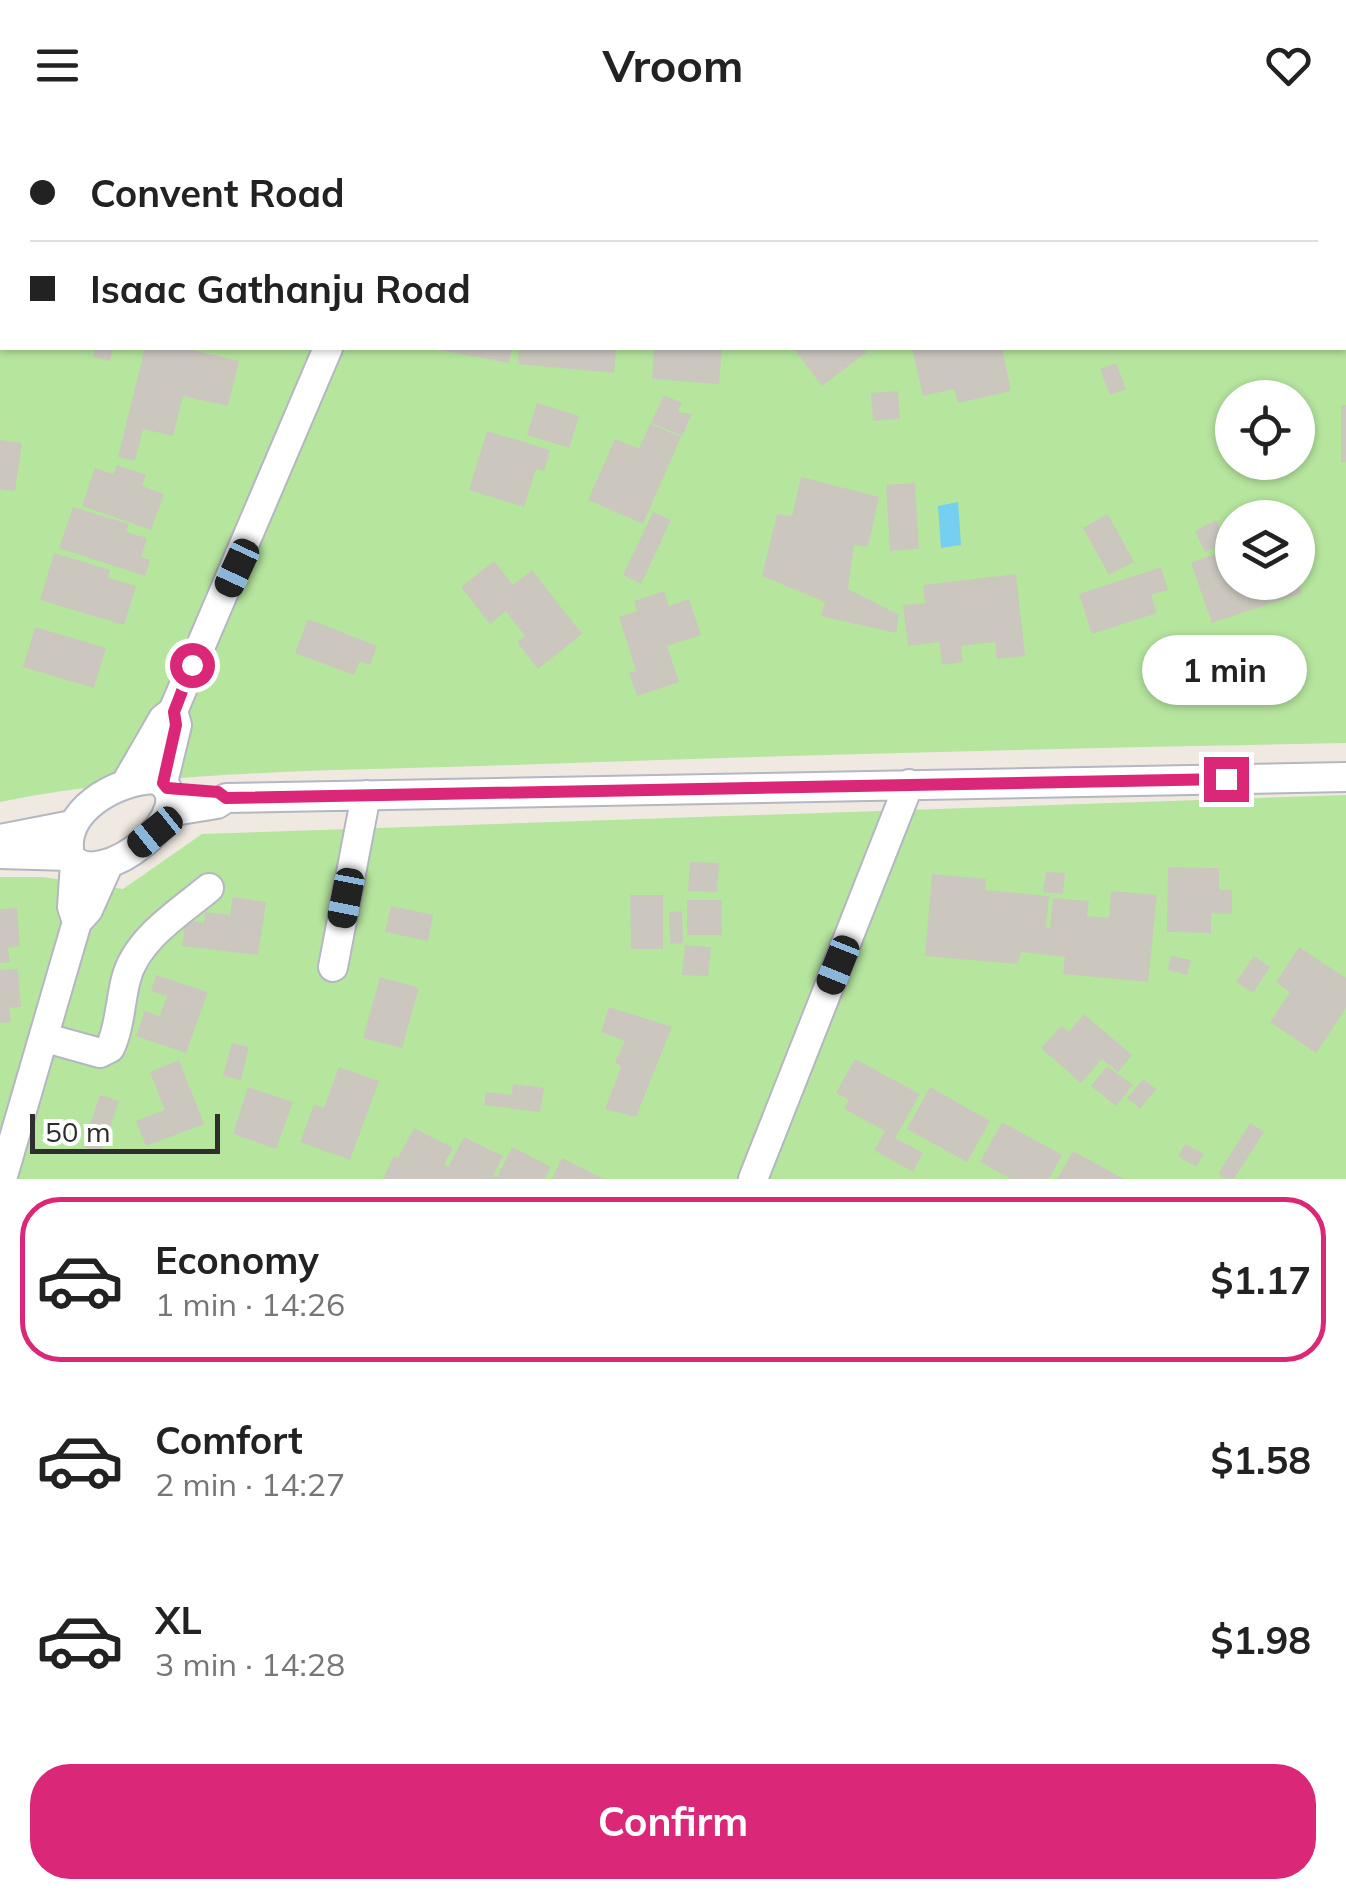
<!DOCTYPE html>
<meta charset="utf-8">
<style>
body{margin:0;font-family:Mulish,sans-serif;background:#f6f6f6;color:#222;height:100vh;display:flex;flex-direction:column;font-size:38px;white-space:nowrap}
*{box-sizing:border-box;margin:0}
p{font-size:32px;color:#767676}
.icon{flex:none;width:55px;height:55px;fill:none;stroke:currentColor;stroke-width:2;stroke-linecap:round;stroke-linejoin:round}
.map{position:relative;height:1049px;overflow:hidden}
.details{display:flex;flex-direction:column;background:#fff;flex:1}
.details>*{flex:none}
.hud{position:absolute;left:0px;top:0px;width:1348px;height:220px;box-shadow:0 2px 8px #0004;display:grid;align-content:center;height:220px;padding:0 30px;background:#fff}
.fabs{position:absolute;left:1215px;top:250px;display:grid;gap:20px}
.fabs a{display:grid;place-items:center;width:100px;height:100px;border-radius:50%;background:#fff;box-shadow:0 2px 8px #0004;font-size:50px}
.scale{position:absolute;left:30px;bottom:25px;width:190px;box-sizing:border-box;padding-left:10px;border:5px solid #2e2e2e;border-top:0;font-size:28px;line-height:35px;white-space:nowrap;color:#2e2e2e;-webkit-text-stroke:8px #fff;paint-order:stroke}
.end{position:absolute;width:45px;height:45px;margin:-22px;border:12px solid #db2777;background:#fff;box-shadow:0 0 0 5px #fff}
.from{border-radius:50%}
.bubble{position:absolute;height:70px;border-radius:35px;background:#fff;box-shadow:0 2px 8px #0004;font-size:32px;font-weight:700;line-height:70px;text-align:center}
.car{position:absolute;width:30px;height:60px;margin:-30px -15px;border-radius:12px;box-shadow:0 0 8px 2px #0007;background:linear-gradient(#222 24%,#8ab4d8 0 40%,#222 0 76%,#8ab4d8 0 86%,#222 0)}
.hud b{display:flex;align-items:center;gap:35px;height:95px;font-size:38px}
.hud b+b{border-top:2px solid #e0e0e0}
.hud i{width:25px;height:25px;background:#222}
ul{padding:18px 0 0;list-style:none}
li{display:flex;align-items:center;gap:30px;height:165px;margin:0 20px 15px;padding:0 10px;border:5px solid transparent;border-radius:40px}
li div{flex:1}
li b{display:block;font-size:38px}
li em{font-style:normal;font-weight:700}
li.selected{border-color:#db2777}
li>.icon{width:90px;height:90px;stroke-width:1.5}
.button{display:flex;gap:20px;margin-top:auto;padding:20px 30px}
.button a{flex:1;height:115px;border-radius:40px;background:#db2777;color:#fff;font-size:40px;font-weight:700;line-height:115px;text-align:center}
header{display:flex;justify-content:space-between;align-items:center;height:130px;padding:0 30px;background:#fff;font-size:45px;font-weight:700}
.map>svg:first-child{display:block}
.green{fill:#b6e59e;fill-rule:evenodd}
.water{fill:#75cff0}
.building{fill:#cbc7bf}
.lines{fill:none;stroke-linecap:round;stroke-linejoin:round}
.minor-casing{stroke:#b4b7c1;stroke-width:32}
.minor{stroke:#fff;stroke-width:28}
.route{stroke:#db2777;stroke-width:12}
</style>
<header><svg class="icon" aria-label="menu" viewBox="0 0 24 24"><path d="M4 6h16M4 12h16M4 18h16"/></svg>Vroom<svg class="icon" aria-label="heart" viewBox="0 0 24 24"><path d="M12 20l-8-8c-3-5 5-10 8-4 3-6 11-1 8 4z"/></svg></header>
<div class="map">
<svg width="1346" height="1049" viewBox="0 0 1346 1049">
<rect width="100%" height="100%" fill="#efe9e1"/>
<path class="green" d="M0 0H1346V613C1068 618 791 625 513 635 346 641 164 639 0 672ZM2 2H1345V218H2ZM1232 268H1298V332H1232ZM1232 388H1298V452H1232Z
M1346 665V1049H0V747H43L123 759 202 704Z"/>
<path class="water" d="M958 372 961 415 941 418 938 376Z"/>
<path class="building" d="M95 218H113L110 231 93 227Z
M145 218H184L239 231 228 276 183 266 173 306 143 299 135 331 118 327Z
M428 218H512L509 233Z
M519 218H616L614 243 518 234Z
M654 218H722L719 254 652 249Z
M793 218H864L867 222 822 256Z
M912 218H1002L1011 261 958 273 954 259 923 266Z
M1116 233 1126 259 1110 265 1100 239Z
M898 261 900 289 873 291 871 263Z
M664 265 682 273 678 282 692 284 682 306 651 293Z
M537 273 579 286 569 318 527 305Z
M1341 275H1346V332H1341Z
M650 294 681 307 643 394 588 370 615 309 639 319Z
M487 301 550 320 544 341 536 339 524 377 469 360Z
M0 310 22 313 15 361 0 359Z
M117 335 146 345 142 356 164 364 151 400 82 376 95 338 113 344Z
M801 347 879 367 868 417 854 415 848 459 899 485 896 503 821 486 825 472 762 446 777 384 792 386Z
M915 353 919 419 890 421 886 355Z
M73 377 129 394 126 402 147 408 141 427 150 430 145 446 59 418Z
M653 382 671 390 641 454 623 445Z
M1108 384 1134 432 1109 445 1083 398Z
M1216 390 1227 412 1205 422 1195 401Z
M1221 422 1232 452H1298L1302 463 1212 493 1191 433Z
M54 423 110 440 108 448 136 456 124 495 40 470Z
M494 431 513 455 532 440 582 504 538 539 517 512 525 506 506 481 490 494 461 457Z
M1161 437 1168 460 1151 465 1157 483 1092 504 1079 464Z
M1016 444 1025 526 997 529 995 512 961 516 963 532 942 535 939 512 908 516 903 475 925 473 923 455Z
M664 461 669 476 689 469 701 505 667 516 679 552 637 566 629 543 636 541 619 487 637 481 634 471Z
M308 489 377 516 370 535 360 531 354 545 295 523Z
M35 497 106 518 94 558 23 537Z
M690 732 719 733 717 762 688 761Z
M1168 737 1219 738V760H1232V784L1211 783V803L1167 802Z
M1046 742 1065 743 1063 764 1043 762Z
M932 744 986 749 985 760 1049 766 1046 797 1050 798 1053 768 1089 771 1087 786 1109 788 1111 761 1157 765 1148 852 1063 844 1065 827 1022 822 1017 834 925 826Z
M630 765H663V819H631Z
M233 767 266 772 258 825 182 816 186 790 204 793 205 782 230 785Z
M687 770H722V805H687Z
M391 776 433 785 428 811 385 802Z
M17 778 20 816 8 818 10 832 0 833V779Z
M682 781 683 813 670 814 669 782Z
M685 815 711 817 708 846 682 845Z
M1299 817 1346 848V878L1316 923 1270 892 1290 862 1276 852Z
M1171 826 1191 830 1187 845 1168 840Z
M1254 826 1270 837 1253 863 1236 852Z
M18 839 21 877 9 878 11 892 0 893V840Z
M156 845 208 862 186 923 136 906 145 881 160 886 167 866 151 861Z
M380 847 419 858 402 918 363 908Z
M609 877 672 897 636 987 605 979 621 937 615 932 625 911 601 902Z
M1084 884 1132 925 1118 942 1102 929 1081 953 1041 918 1061 896 1069 902Z
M232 913 249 917 241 950 223 946Z
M855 929 920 964 895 1008 923 1023 913 1042 874 1020 885 1001 844 979 849 970 836 963Z
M179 930 204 994 146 1016 136 991 165 980 150 942Z
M1107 936 1133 955 1116 976 1091 956Z
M339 937 379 951 350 1030 300 1012 314 975 324 978Z
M1143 949 1156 959 1140 979 1127 968Z
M513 954 544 958 540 982 484 975 486 962 512 965Z
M248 957 293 972 276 1019 233 1004Z
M930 957 990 991 967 1032 907 999Z
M100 965 119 971 101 1023 83 1016Z
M1002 992 1062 1025 1049 1049H1011L980 1032Z
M1250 993 1264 1002 1234 1049H1226L1218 1044Z
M414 998 453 1018 444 1034 448 1037 464 1007 503 1026 493 1045 497 1047 512 1017 551 1037 545 1049H383L394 1026 398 1028Z
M1185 1014 1204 1024 1196 1037 1178 1026Z
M1073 1021 1124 1049H1057Z
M562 1028 604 1049H552Z"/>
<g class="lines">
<g class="minor-casing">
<path id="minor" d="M413 2 414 0
M126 653 163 589 173 581 328 218
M163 653 177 595 173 581
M168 682 217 674 226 668 1346 647
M0 709 72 695
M0 724 70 726C97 767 211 675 155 649 116 650 60 681 70 726
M75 733 72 777 77 792
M333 837 366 665
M46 908 100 923 110 918C120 897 120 872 126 849 136 809 179 783 209 758
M2 1049 77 792 88 780 109 733
M753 1049 909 654"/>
</g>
<use href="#minor" class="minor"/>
</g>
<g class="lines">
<path class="route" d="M192 535 174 582 176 595 163 653 167 658 218 662 226 668 1226 649"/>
</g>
</svg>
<div class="fabs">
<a><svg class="icon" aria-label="locate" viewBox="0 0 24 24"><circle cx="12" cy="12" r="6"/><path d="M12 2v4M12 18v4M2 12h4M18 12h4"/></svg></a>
<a><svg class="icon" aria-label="layers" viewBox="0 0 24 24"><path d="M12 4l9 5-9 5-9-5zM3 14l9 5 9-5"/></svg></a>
</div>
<div class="scale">50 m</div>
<i class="end from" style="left:192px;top:535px"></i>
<i class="end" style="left:1226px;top:649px"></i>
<div class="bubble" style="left:1142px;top:505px;width:165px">1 min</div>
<i class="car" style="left:237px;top:438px;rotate:205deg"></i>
<i class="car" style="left:155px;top:702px;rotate:231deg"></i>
<i class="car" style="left:346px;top:768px;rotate:191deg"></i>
<i class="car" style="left:838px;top:835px;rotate:202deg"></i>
<div class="hud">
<b><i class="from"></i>Convent Road</b>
<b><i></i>Isaac Gathanju Road</b>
</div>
</div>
<section class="details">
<ul>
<li class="selected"><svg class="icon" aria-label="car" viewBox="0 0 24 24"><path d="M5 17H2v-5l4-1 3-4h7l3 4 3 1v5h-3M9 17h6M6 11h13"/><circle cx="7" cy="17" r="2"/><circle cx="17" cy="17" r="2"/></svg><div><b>Economy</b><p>1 min · 14:26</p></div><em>$1.17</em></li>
<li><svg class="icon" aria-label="car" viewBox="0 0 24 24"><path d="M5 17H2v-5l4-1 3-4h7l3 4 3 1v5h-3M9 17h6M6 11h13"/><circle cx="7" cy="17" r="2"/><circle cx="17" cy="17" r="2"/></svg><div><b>Comfort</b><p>2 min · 14:27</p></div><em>$1.58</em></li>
<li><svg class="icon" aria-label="car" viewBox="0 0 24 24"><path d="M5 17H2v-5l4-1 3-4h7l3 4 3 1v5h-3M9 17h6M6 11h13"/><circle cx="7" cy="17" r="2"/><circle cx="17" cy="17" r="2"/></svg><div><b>XL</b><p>3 min · 14:28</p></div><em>$1.98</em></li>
</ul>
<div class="button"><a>Confirm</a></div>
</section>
